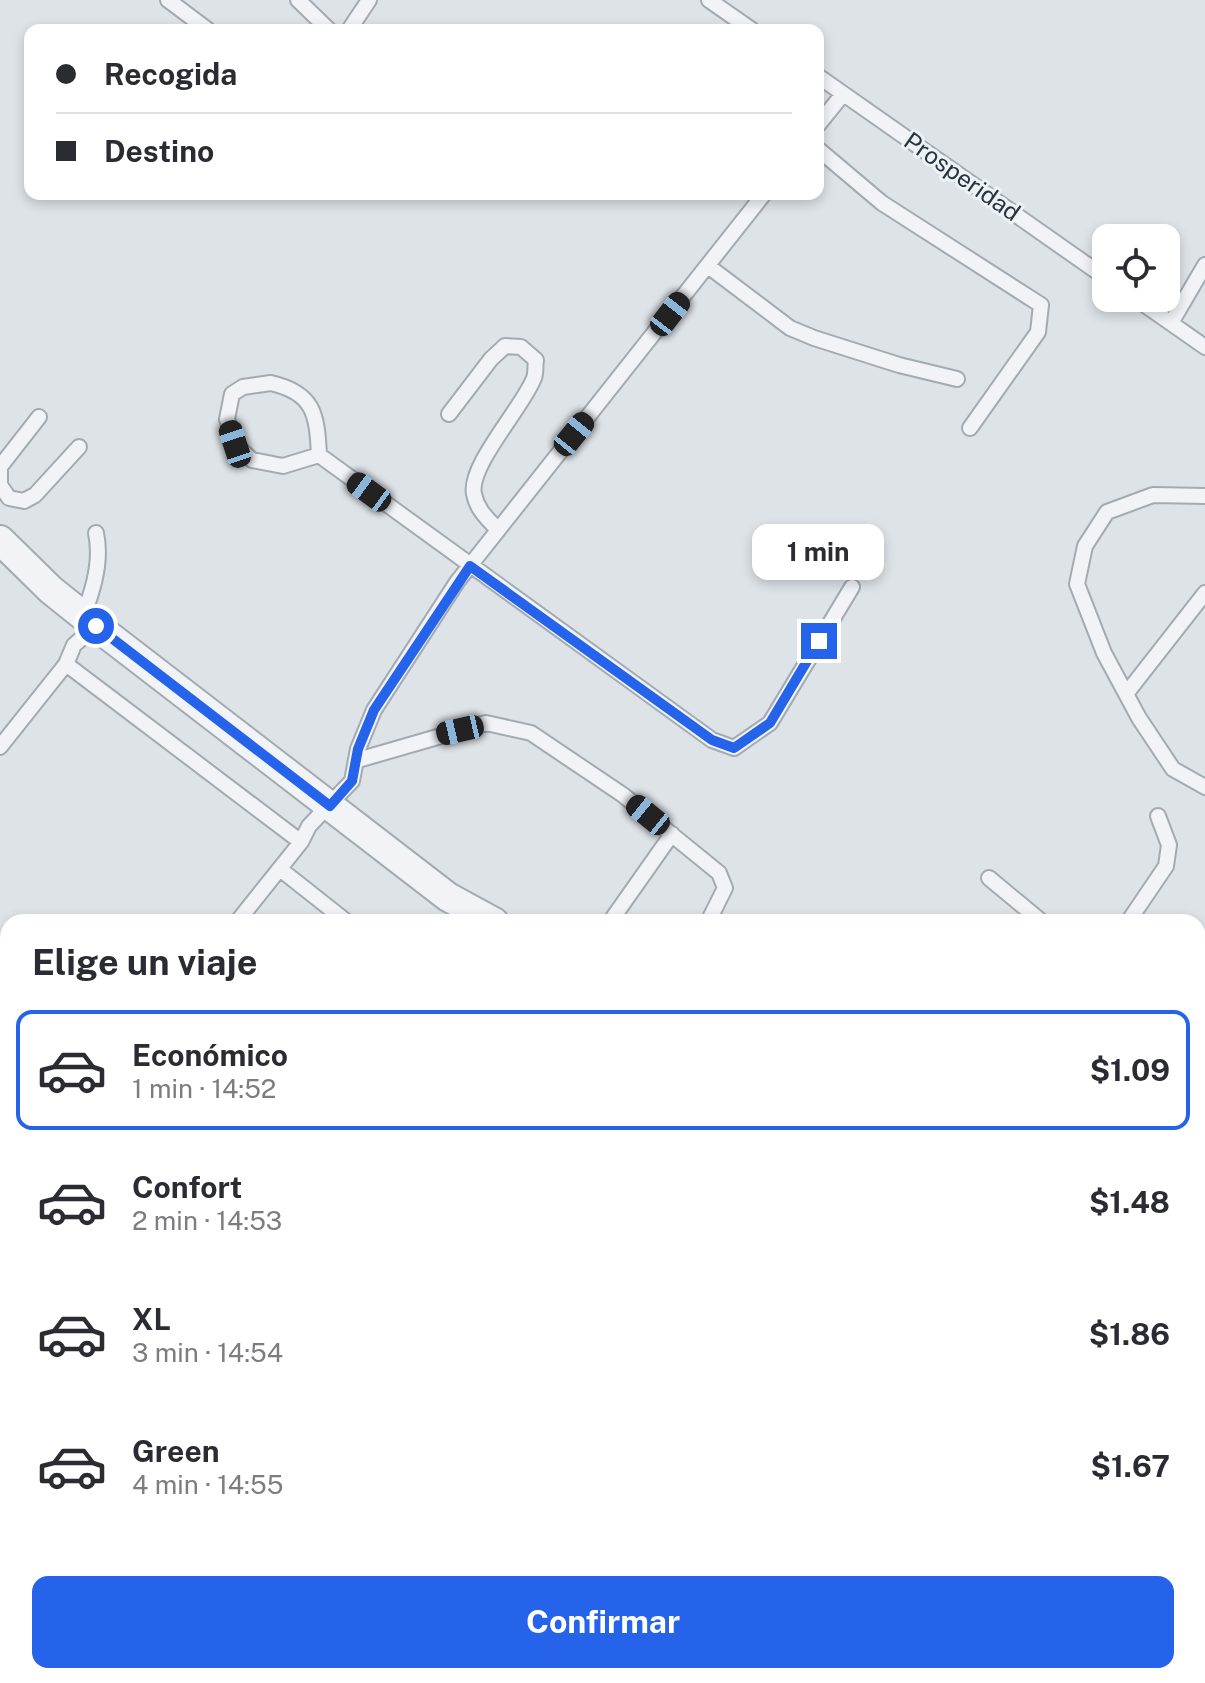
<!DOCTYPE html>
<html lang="es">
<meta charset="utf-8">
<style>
body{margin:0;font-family:"Public Sans",sans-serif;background:#f7f7f7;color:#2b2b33;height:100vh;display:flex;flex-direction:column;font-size:30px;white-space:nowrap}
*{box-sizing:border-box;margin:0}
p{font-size:26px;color:#7c7c81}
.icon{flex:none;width:44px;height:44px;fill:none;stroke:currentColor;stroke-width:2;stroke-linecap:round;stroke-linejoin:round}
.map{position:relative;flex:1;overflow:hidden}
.details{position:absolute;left:0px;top:914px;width:1206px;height:770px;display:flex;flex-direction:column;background:#fff;border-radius:24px 24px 0 0;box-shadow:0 4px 12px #0003}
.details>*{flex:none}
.guide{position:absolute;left:24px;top:24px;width:800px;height:176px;border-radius:16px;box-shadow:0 4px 12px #0003;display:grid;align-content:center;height:176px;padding:0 32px;background:#fff}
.controls{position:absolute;left:1092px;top:224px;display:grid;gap:16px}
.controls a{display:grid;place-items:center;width:88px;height:88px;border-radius:16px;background:#fff;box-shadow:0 4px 12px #0003;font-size:40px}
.end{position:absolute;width:36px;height:36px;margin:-18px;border:10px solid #2563eb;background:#fff;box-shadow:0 0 0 4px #fff}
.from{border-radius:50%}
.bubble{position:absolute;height:56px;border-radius:16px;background:#fff;box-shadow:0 4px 12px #0003;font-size:26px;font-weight:700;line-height:56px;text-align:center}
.car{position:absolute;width:24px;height:48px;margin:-24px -12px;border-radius:10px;box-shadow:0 0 6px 2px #0007;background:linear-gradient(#222 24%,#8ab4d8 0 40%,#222 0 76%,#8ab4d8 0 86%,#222 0)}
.guide b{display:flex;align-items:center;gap:28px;height:76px;font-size:30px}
.guide b+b{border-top:2px solid #e1e1e2}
.guide i{width:20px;height:20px;background:#2b2b33}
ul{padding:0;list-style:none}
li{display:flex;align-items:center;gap:24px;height:120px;margin:0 16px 12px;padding:0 16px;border:4px solid transparent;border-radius:16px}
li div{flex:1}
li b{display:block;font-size:30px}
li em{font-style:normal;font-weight:700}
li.active{border-color:#2563eb}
li>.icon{width:72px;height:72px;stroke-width:1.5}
h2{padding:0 32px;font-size:36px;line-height:96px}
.action{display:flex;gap:16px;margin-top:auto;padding:16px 32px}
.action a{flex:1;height:92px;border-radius:16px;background:#2563eb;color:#fff;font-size:32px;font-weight:700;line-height:92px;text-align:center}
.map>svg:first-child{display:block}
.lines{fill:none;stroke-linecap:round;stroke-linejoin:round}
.service-casing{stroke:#a3abb2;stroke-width:18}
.minor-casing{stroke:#a3abb2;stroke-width:32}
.trunk-casing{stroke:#85939f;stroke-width:48}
.service{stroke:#f1f3f6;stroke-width:14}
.minor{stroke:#f1f3f6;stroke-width:28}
.trunk{stroke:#fff;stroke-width:44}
.route{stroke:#2563eb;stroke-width:10}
.labels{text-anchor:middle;stroke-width:6;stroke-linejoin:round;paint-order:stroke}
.street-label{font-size:24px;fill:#27333f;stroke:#edf2f5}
</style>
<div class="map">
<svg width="1205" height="1683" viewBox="0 0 1205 1683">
<rect width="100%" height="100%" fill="#dee3e8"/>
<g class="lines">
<g class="service-casing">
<path id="service" d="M168 0 208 30
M298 0 329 30
M709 0 752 30
M349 30 369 0
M818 76 1106 278
M818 125 843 94
M818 149 882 203 1041 305 1038 332 970 428
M708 266 790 328 814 338 899 365 957 379
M1135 298 1205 347
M1171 323 1205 265
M271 383C314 393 317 414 319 455L283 466 252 460 235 444 227 419 232 394 243 387Z
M449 414 491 359 505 346 521 347 536 360C535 366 536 373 534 378 523 407 468 466 474 494 477 510 488 519 498 530
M39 417 0 467V485L9 498 24 501 35 495 79 447
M319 455 712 740 734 748 770 723 852 587
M1205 496 1153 495 1107 512 1085 546 1077 584 1104 653 1139 718 1173 769 1205 787
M83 615C94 589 102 561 96 533
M66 664 301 842
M1126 694 1205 593
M0 747 66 664 74 645 96 626
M358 760 486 723 531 733 623 795 719 873 725 888 708 922
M280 869 347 922
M989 878 1042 922
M237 922 301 842 309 826 352 781 358 749 374 710 457 582 764 194
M610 922 672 834
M1128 922 1166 866 1169 845 1158 816
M0 1092 8 1096
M0 1555 8 1548
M0 1594 8 1586
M199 1676 208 1683
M52 1683 59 1676"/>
</g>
<g class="minor-casing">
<path id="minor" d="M0 540 51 590 96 626 448 897 494 922
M1198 1412 1205 1418"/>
</g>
<g class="trunk-casing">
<path id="trunk" d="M1198 1025 1205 1017
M672 1683 677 1676"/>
</g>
<use href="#service" class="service"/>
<use href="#minor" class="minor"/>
<use href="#trunk" class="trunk"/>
</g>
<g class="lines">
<path class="route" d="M96 626 330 806 352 781 358 749 374 710 470 566 712 740 734 748 770 723 819 641"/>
</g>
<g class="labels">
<g class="street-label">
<text transform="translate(962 177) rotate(35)" y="8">Prosperidad</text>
</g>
</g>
</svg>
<div class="controls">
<a><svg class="icon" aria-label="locate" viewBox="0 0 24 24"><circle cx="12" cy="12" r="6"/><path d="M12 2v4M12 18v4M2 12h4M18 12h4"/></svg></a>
</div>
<i class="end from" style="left:96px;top:626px"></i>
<i class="end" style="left:819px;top:641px"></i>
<div class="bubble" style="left:752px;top:524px;width:132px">1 min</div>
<i class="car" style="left:670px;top:314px;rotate:38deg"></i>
<i class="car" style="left:574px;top:434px;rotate:39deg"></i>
<i class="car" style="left:235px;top:444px;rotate:342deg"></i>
<i class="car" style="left:369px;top:492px;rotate:306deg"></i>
<i class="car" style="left:460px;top:730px;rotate:257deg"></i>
<i class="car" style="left:648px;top:815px;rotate:309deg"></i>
<div class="guide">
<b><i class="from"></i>Recogida</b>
<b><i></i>Destino</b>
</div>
<section class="details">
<h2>Elige un viaje</h2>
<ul>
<li class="active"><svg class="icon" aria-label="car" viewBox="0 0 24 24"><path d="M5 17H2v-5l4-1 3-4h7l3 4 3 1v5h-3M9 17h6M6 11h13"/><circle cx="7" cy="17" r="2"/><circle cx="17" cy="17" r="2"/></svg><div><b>Económico</b><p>1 min · 14:52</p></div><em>$1.09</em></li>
<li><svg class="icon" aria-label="car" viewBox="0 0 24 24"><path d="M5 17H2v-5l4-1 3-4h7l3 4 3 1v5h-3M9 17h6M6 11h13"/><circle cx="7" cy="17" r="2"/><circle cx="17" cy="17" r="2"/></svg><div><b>Confort</b><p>2 min · 14:53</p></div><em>$1.48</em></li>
<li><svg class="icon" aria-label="car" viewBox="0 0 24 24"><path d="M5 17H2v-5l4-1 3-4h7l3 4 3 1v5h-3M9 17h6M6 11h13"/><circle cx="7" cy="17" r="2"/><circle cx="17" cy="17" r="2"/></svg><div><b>XL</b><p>3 min · 14:54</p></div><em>$1.86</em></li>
<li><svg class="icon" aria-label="car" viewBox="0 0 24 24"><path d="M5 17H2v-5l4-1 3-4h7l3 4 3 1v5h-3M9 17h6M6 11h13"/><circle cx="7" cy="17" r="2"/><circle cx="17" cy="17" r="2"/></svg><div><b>Green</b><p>4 min · 14:55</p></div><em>$1.67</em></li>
</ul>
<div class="action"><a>Confirmar</a></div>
</section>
</div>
